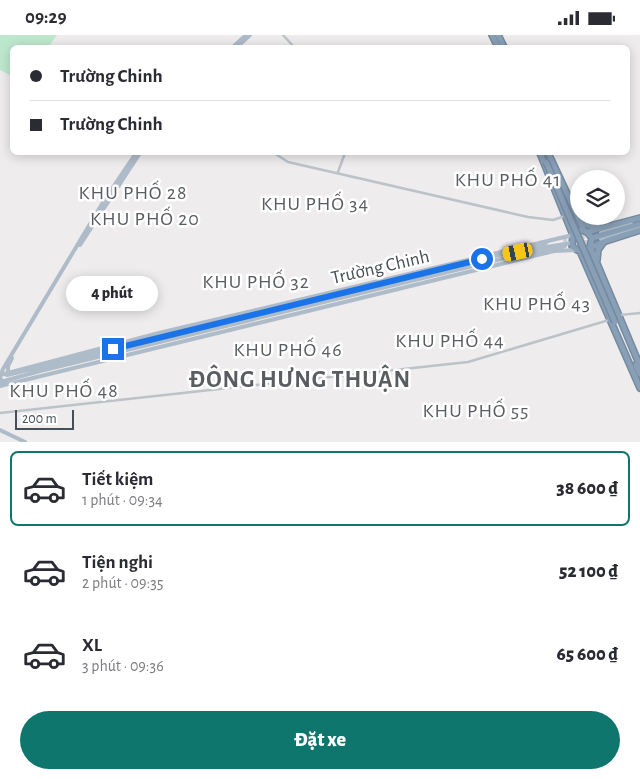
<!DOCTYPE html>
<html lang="vi">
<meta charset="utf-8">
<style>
body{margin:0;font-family:"Alegreya Sans",sans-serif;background:#f2f2f3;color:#2b2b33;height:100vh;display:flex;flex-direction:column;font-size:19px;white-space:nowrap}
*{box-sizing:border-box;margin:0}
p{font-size:16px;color:#7c7c81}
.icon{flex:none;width:28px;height:28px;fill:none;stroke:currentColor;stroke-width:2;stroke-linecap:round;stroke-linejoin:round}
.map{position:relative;height:407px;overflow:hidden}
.side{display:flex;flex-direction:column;background:#fff;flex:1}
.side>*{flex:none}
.banner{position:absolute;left:10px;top:10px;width:620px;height:110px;border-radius:8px;box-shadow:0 2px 12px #0003;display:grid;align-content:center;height:110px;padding:0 20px;background:#fff}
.tools{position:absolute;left:570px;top:135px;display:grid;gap:10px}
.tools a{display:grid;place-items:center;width:55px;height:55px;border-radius:50%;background:#fff;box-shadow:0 2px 12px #0003;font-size:25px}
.scale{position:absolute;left:15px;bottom:12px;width:59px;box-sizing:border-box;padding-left:5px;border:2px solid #464f56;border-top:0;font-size:14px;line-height:18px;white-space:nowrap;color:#464f56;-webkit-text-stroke:4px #fff;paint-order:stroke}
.end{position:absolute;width:22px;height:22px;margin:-11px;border:6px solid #1a73e8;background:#fff;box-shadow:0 0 0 2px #fff}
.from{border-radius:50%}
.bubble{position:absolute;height:35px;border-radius:18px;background:#fff;box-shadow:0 2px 12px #0003;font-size:16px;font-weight:800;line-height:35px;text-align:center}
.car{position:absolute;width:15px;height:30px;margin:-15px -8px;border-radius:6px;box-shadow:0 0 4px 1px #0007;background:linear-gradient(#f5c518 24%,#345 0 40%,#f5c518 0 76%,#345 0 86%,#f5c518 0)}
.banner b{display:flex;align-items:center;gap:18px;height:48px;font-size:19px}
.banner b+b{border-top:1px solid #e1e1e2}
.banner i{width:12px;height:12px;background:#2b2b33}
ul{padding:9px 0 0;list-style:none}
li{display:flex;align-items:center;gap:15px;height:75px;margin:0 10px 8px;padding:0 10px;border:2px solid transparent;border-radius:8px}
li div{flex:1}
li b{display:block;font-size:19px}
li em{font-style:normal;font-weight:800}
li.selected{border-color:#0f766e}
li>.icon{width:45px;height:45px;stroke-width:1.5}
.button{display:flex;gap:10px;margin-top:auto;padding:10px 20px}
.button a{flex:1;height:58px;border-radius:30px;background:#0f766e;color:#fff;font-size:20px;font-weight:800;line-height:58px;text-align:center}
.status{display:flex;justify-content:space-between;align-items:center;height:35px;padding:0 25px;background:#fff;direction:ltr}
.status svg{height:14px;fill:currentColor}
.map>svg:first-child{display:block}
.green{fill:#bee8ce}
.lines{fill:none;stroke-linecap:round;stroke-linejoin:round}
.major-tunnel{stroke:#cccdce;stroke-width:4;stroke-dasharray:4 2;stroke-linecap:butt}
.highway-casing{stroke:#748aa1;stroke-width:8}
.minor{stroke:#bbc3c9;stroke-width:2.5}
.major{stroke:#aebbc8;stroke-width:4}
.highway{stroke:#899fb5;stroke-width:5}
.highway-bridge-casing{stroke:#748aa1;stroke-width:8;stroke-linecap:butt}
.highway-bridge{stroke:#899fb5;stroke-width:5}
.route{stroke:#1a73e8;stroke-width:6}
.labels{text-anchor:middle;stroke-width:5;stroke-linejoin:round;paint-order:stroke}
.street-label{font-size:19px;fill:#464f56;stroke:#fff}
.neighbourhood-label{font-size:20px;letter-spacing:1px;fill:#595c60;stroke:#fff}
.district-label{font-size:24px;font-weight:bold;letter-spacing:1px;fill:#595c60;stroke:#fff}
</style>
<div class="status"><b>09:29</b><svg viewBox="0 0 49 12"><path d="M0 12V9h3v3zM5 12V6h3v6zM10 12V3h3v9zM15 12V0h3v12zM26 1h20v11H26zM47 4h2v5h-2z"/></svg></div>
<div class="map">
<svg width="640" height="407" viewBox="0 0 640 407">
<rect width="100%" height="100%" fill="#eeecec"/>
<path class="green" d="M0 0H57L48 12H12V41L0 35Z"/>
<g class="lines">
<path class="major-tunnel" d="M563 205 593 201
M572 210 601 204"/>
<g class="highway-casing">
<path id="highway" d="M492 0 498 12
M498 0 504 12
M540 118 573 200
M548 118 584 195
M578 183 588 190 598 192
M587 197 640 183
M592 203 640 189
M590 212 640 331
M590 212 592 203 587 197 581 195 573 200 572 211 577 215 583 216 606 206 640 195
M580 216 640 353
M597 225 598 215 603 208
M636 330 640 339"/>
</g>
<path class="minor" d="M283 0 294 12
M274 118 288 127 528 182 553 185 565 181
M338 137 345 118
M620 280 640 278
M0 378 468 327 609 285"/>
<path class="major" d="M233 12 246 0
M237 12 250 0
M601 198 631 189
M601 204 640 192
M80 210 140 118
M517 216 546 208
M521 221 565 211
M8 338V331L12 323
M0 340 159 298 573 200
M7 340 503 219 571 208
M0 347 40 336 522 219
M3 349 0 342 3 334 105 164 136 118
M0 351 509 227 554 216 576 215
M0 395 25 407"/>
<use href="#highway" class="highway"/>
<g class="highway-bridge-casing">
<path id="highway-bridge" d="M546 127 615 287"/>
</g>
<use href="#highway-bridge" class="highway-bridge"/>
</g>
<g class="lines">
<path class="route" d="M113 314 482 224"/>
</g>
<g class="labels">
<g class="street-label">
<text transform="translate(380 231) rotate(-13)" y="7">Trường Chinh</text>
</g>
<g class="neighbourhood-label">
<text x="508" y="151">KHU PHỐ 41</text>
<text x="133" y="164">KHU PHỐ 28</text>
<text x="315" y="175">KHU PHỐ 34</text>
<text x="145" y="190">KHU PHỐ 20</text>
<text x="256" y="253">KHU PHỐ 32</text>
<text x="537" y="275">KHU PHỐ 43</text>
<text x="450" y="312">KHU PHỐ 44</text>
<text x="288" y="321">KHU PHỐ 46</text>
<text x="64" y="362">KHU PHỐ 48</text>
<text x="476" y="382">KHU PHỐ 55</text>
</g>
<g class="district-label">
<text x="300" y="352">ĐÔNG HƯNG THUẬN</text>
</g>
</g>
</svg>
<div class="tools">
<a><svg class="icon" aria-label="layers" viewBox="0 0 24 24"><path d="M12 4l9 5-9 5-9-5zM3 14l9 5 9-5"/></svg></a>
</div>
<div class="scale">200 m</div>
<i class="end from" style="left:482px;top:224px"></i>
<i class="end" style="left:113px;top:314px"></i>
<div class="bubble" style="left:66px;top:241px;width:92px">4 phút</div>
<i class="car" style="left:518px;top:217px;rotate:258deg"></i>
<div class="banner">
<b><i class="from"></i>Trường Chinh</b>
<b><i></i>Trường Chinh</b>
</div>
</div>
<section class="side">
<ul>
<li class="selected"><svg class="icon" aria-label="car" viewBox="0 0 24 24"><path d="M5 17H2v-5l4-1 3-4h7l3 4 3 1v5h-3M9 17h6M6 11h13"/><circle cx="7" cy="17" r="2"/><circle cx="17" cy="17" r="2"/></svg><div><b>Tiết kiệm</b><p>1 phút · 09:34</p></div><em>38 600 ₫</em></li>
<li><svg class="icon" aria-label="car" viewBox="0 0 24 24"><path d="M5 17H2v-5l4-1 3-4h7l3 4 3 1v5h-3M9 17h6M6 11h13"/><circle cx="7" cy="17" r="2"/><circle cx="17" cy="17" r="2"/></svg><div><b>Tiện nghi</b><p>2 phút · 09:35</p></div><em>52 100 ₫</em></li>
<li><svg class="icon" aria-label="car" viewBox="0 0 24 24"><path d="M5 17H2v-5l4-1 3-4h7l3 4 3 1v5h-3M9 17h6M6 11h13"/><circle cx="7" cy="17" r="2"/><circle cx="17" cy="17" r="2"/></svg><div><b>XL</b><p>3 phút · 09:36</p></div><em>65 600 ₫</em></li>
</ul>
<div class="button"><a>Đặt xe</a></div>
</section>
